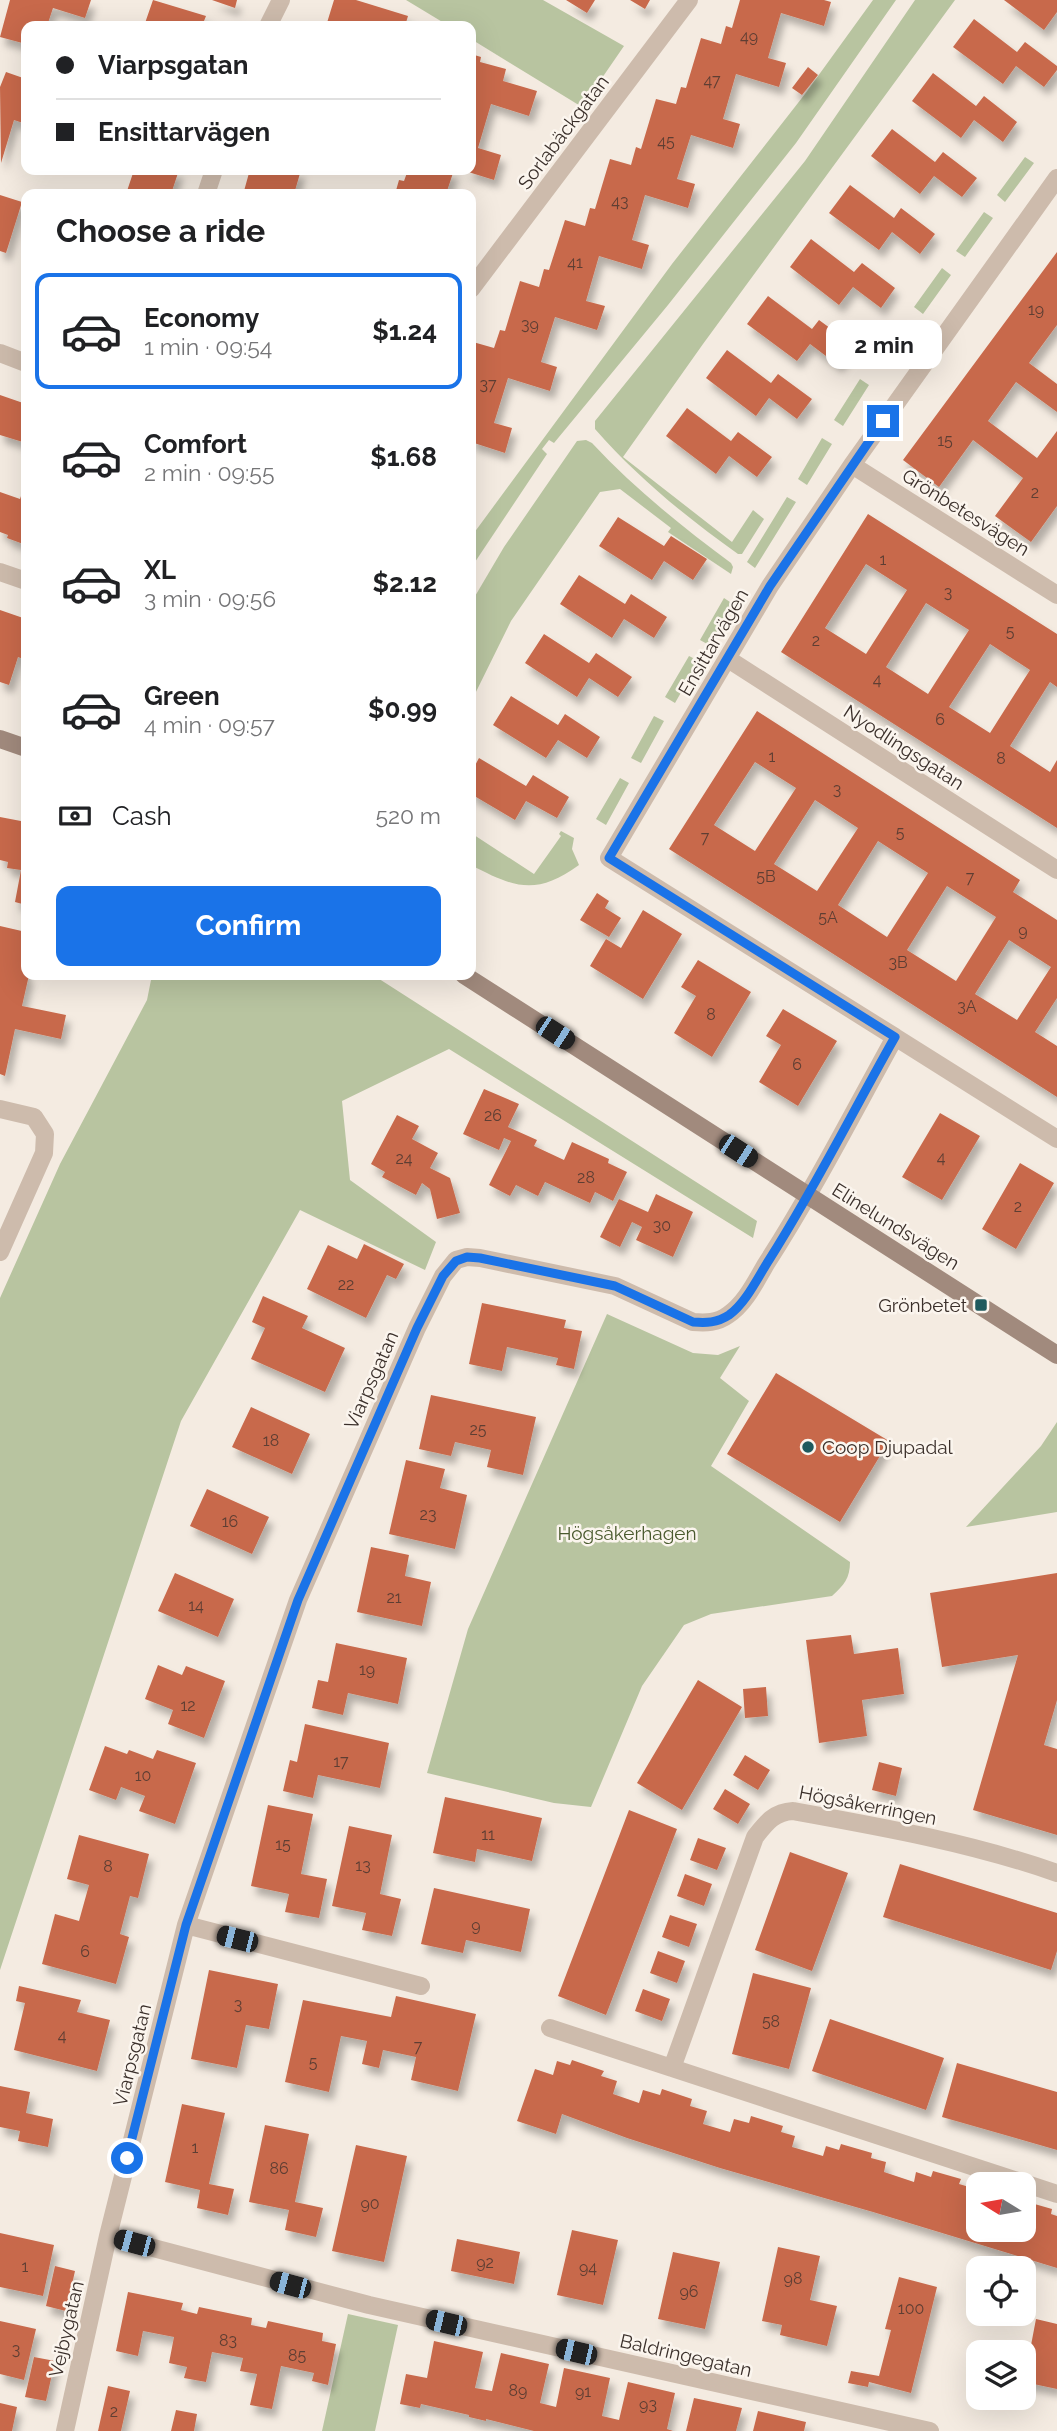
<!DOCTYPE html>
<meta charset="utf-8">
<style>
body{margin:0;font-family:Raleway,sans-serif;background:#f6f6f6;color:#202124;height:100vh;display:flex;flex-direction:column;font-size:26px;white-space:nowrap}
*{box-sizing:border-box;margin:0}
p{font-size:23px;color:#757577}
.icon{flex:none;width:38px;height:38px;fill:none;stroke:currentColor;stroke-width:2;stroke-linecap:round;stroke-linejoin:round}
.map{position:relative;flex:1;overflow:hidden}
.sheet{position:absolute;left:21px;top:189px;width:455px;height:791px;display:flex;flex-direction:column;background:#fff;border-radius:14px;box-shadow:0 7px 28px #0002}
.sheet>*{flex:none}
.banner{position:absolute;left:21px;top:21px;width:455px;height:154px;border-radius:14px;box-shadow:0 7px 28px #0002;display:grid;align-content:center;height:154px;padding:0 35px;background:#fff}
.needle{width:46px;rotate:281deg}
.controls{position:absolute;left:966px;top:2172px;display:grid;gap:14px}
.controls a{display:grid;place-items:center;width:70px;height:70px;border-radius:14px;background:#fff;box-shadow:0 7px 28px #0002;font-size:35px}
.end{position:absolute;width:32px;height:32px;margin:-16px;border:9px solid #1a73e8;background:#fff;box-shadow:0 0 0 4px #fff}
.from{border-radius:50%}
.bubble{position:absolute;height:49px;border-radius:14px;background:#fff;box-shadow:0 7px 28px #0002;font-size:23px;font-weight:700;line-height:49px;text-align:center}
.car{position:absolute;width:21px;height:42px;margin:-21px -10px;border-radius:9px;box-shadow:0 0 5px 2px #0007;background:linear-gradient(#222 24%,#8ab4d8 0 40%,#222 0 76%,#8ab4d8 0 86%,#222 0)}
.banner b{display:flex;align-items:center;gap:24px;height:66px;font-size:26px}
.banner b+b{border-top:2px solid #e0e0e0}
.banner i{width:18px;height:18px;background:#202124}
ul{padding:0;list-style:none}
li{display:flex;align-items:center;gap:21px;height:116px;margin:0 14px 10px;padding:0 21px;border:4px solid transparent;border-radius:14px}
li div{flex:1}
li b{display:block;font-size:26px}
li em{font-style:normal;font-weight:700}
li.current{border-color:#1a73e8}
li>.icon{width:63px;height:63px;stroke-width:1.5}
h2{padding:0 35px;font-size:32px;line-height:84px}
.pay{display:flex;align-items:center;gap:18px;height:77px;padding:0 35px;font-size:26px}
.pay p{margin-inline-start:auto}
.button{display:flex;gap:14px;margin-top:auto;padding:14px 35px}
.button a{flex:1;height:80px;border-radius:14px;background:#1a73e8;color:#fff;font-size:28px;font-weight:700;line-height:80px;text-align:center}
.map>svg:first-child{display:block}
.green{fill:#b8c4a0}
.building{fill:#c8694b;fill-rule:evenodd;filter:url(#shadow)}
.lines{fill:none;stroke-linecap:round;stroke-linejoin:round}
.street{stroke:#cdbbac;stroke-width:18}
.secondary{stroke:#a18a7d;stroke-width:18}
.route{stroke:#1a73e8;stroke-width:9}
.poi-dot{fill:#1f5a5e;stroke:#fbf5ee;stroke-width:2.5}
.labels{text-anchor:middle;stroke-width:5;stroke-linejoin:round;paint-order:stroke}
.number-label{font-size:16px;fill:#5e3e33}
.street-label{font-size:19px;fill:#3b302b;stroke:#fbf5ee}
.poi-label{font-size:19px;fill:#3b302b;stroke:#fbf5ee;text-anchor:end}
.park-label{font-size:19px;fill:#4a5a2e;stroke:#fbf5ee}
</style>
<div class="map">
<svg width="1057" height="2431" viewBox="0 0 1057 2431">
<defs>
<filter id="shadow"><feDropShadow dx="4.5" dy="8" stdDeviation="3.5" flood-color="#0004"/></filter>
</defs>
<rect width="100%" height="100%" fill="#f4ebe1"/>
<path class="green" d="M406 0H543L624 46 582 107 471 39V26H449Z
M873 0H896L796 143 668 305 554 443 549 440 542 449 547 454 471 568V537L672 264 805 94Z
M915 0H955L703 344 623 457 732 542 753 510 764 519 742 554H738C686 517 637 477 595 429V421L805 161Z
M1025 157 1034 163 1005 202 997 195Z
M984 212 993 218 965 257 956 251Z
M942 268 951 275 923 314 914 307Z
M901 324 910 330 883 369 874 363Z
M860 379 869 385 843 426 834 420Z
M822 438 832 444 807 485 798 479Z
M586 440 592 443C634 488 681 526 731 563L733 567 731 574 668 532 671 528 620 489 600 492 511 621 471 702V603L504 547 577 441Z
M787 497 796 502 755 568 747 562Z
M724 598 733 604 709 645 700 640Z
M689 656 699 661 675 703 665 697Z
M654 716 664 721 641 763 631 758Z
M620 778 629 783 606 825 596 819Z
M561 831 574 838 572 849 579 865C536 896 515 888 471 865V833L534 874 561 836 559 834Z
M152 975H373L757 1221 753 1238 449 1049 342 1101 350 1180 436 1242 425 1270 300 1210 181 1421 0 1970V1298L60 1164 147 1000Z
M607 1314 693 1353 718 1355 740 1346 720 1378 749 1401 711 1466 850 1562C850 1578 844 1585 832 1596L711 1614 684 1625 642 1686 591 1807 554 1803 427 1773 468 1629Z
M1057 1422V1512L966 1527 1041 1446Z
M348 2314 398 2325 375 2431H322Z"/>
<path class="building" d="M10 0H91L85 18 53 8 47 26H26V44L0 37Z
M153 0 206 16 202 26H144Z
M212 0H237L235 8Z
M334 0H356L408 16 405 26H326Z
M566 0H595L587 13Z
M630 0H650L645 9Z
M740 0H824L831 2 824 26 781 13 768 58 786 63 779 87 736 74 723 119 740 124 733 148 691 135 677 179 695 184 688 208 645 195 632 240 649 245 642 269 599 256 586 301 605 306 597 330 555 317 541 362 557 367 550 391 508 378 494 423 512 428 505 453 471 442 473 342 494 348 500 330 505 331 520 281 539 287 544 269 549 270 565 220 585 226 590 208 595 209 610 159 631 165 636 147 641 149 656 99 676 104 681 87 686 88 701 38 721 44 726 26 732 28Z
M1004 0H1057V12L1044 30Z
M974 19 1017 52 1025 42 1057 66V70L1044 87 1016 66 1003 84 953 47Z
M471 54 481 57 480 62 506 69 503 81 537 91 529 116 491 104 478 148 501 155 494 180 462 170H471Z
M808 67 818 75 802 95 792 88Z
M6 72 26 79V124L14 120 1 163 0 87Z
M933 73 976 106 984 96 1017 122 1003 142 974 120 961 138 912 101Z
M892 129 935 162 943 152 977 178 962 197 934 176 920 194 871 156Z
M134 170H179L171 194H126Z
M256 170H301L294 194H257L244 191 249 173 255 174Z
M408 170H454L446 194H395L399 180 404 181Z
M850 185 894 218 901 208 935 234 920 254 892 232 879 250 829 213Z
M0 195 22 202 6 253 0 251Z
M811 239 854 272 862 263 895 288 881 308 853 287 839 305 790 267Z
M1057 252V325L1029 363 1057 384V412L1016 382 988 421 1037 458 1057 431V506L1031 542 995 516 1023 478 973 440 939 487 903 460Z
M768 296 812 329 819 320 853 345 838 365 810 344 797 361 747 324Z
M727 350 771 383 778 374 812 399 797 419 769 398 756 416 706 378Z
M0 395 26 404V443L0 435Z
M687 408 731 441 738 432 772 457 757 477 729 456 716 474 666 436Z
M26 481V545L7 538 8 535 0 532V492L20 499Z
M868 514 1057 634V687L1050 682 1010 746 1050 772 1057 760V828L781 652ZM866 564 907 590 866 654 825 628ZM926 603 969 630 928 694 886 667ZM990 644 1030 670 990 733 949 707Z
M618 517 664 546 671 536 707 559 693 580 664 561 652 580 599 546Z
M579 575 625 604 631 594 667 617 654 638 624 619 612 638 560 604Z
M0 610 26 619V660L18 657 9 685 0 682Z
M544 634 589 663 596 653 632 677 618 697 589 678 577 697 525 663Z
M511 696 558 725 565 714 600 737 587 758 558 740 546 758 493 725Z
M757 711 1020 880 1013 892 1057 920V998L1035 1032 1057 1046V1097L669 849ZM755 762 796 788 755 851 714 825ZM815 800 858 828 817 891 774 864ZM878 841 928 873 887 937 838 905ZM947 886 996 917 956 981 907 950ZM1009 940 1051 967 1017 1020 975 994Z
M479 758 526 786 533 775 569 797 557 818 526 801 515 820 471 794V773Z
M0 817 26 822V905L15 902 21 870 7 868 8 862 0 860Z
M597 893 609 901 605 908 621 918 609 937 580 920Z
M643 910 682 934 643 999 590 966 606 939 621 948Z
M0 926 26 932V975H29L22 1006 66 1015 61 1039 15 1029 5 1076 0 1074Z
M698 960 751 992 712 1057 674 1033 696 996 681 987Z
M783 1009 837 1041 798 1106 759 1082 781 1045 766 1036Z
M484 1089 519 1104 508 1127 537 1140 534 1146 564 1160 572 1142 609 1159 608 1163 627 1172 613 1201 595 1192 590 1203 545 1182 538 1196 516 1185 510 1196 489 1185 511 1141 504 1138 499 1150 463 1134Z
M940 1113 980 1136 942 1200 902 1177Z
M397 1115 419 1126 412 1139 438 1153 430 1168 450 1178 460 1213 437 1219 430 1189 422 1183 416 1195 382 1177 385 1172 371 1164Z
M1020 1163 1054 1183 1016 1249 982 1229Z
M656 1194 693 1212 673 1257 636 1240 642 1227 632 1222 620 1247 600 1237 619 1199 648 1212Z
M364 1244 404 1264 396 1279 387 1275 366 1318 307 1289 328 1245 357 1259Z
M263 1296 308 1316 302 1328 345 1348 325 1392 251 1359 265 1328 252 1322Z
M482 1303 566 1320 564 1328 582 1331 574 1369 556 1365 558 1358 507 1347 502 1371 469 1364Z
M776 1373 889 1441 840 1522 727 1454Z
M431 1395 536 1417 523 1475 487 1467 491 1450 455 1442 451 1456 419 1449Z
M251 1407 310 1434 292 1474 232 1447Z
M406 1460 445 1469 440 1488 467 1495 455 1549 389 1534Z
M207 1489 269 1517 252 1554 190 1526Z
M371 1547 409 1555 405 1576 431 1582 422 1626 357 1612Z
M175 1573 234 1599 218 1637 158 1611Z
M1057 1573V1700L1044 1745 1057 1749V1835L973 1810 1018 1655 942 1667 930 1593Z
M851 1635 854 1654 898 1648 904 1694 862 1700 867 1736 819 1743 806 1640Z
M336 1643 407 1658 398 1704 348 1693 343 1715 312 1708 318 1680 328 1682Z
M158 1665 182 1675 186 1666 225 1681 204 1738 168 1724 173 1710 145 1699Z
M698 1680 742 1707 682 1810 637 1783Z
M766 1687 768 1716 745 1718 743 1689Z
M305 1724 389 1743 380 1788 318 1775 313 1798 283 1791 290 1760 297 1762Z
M105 1746 127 1754 129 1750 153 1759 157 1750 196 1763 175 1824 139 1811 145 1796 121 1787 116 1800 89 1790Z
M745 1755 770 1770 758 1790 733 1775Z
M879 1762 902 1768 896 1796 872 1790Z
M725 1789 750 1804 738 1824 713 1809Z
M445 1797 542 1818 532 1861 477 1849 475 1862 433 1853Z
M268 1805 313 1814 301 1874 327 1879 319 1918 285 1912 289 1894 251 1886Z
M629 1810 677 1829 606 2015 558 1996Z
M349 1826 392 1835 380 1894 401 1899 392 1936 362 1930 366 1913 332 1906Z
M79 1835 149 1854 138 1898 130 1896 120 1934 129 1937 116 1984 42 1964 55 1914 79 1921 89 1885 67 1879Z
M698 1838 726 1848 717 1870 690 1860Z
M790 1852 848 1873 812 1971 755 1950Z
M900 1864 1057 1913V1951L1051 1970 883 1917Z
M685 1874 712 1884 704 1906 677 1896Z
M434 1888 530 1909 521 1952 466 1940 463 1953 421 1944Z
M670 1915 697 1924 689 1947 662 1937Z
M658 1951 685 1961 677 1983 650 1973Z
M209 1970 278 1984 269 2029 246 2025 237 2068 191 2059Z
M753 1973 811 1988 789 2069 732 2054Z
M19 1986 81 2000 77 2012 110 2020 97 2071 14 2050 25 2003 16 2001Z
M643 1989 670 1999 662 2021 635 2011Z
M396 1996 476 2014 458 2091 411 2080 416 2057 383 2050 379 2068 362 2064 367 2041 341 2036 329 2092 285 2082 303 2000 391 2017Z
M830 2019 944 2058 926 2110 812 2071Z
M572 2060 604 2071 601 2076 617 2081 613 2094 639 2103 643 2090 660 2095 662 2089 692 2099 690 2106 707 2111 703 2124 730 2132 734 2119 749 2123 751 2116 783 2126 781 2132 795 2136 792 2147 823 2156 826 2146 839 2150 841 2144 872 2153 871 2158 886 2162 884 2172 914 2182 916 2172 931 2177 933 2171 961 2179 959 2184 976 2189 972 2204 978 2206V2230H1024V2201L1052 2209 1051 2214 1057 2216V2268L873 2212 720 2168 627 2138 562 2114 556 2134 517 2121 535 2069 553 2075 557 2061 570 2065Z
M957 2063 1057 2092V2150L942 2117Z
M0 2086 30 2092 26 2113 53 2119 48 2147 18 2141 20 2131 0 2127Z
M182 2104 225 2113 209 2184 234 2189 228 2215 197 2208 200 2190 165 2182Z
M265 2125 309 2134 295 2202 323 2208 316 2237 285 2230 289 2210 249 2202Z
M356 2145 407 2156 384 2262 332 2251Z
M572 2230 618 2240 603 2305 557 2295Z
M0 2233 54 2245 43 2296 0 2287Z
M457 2239 520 2252 514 2284 451 2271Z
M778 2247 820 2256 810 2300 837 2306 827 2346 780 2335 782 2325 762 2321Z
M673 2252 720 2262 705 2329 658 2319Z
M55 2266 75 2271 66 2311 46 2306Z
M899 2277 937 2287 911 2393 869 2382 868 2387 848 2383 851 2371 879 2376 891 2330 885 2329Z
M128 2292 183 2303 181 2310 197 2314 199 2307 252 2318 251 2325 266 2328 268 2321 323 2333 322 2341 336 2344 328 2385 312 2381 314 2373 281 2366 272 2409 250 2405 257 2374 240 2371 243 2358 212 2352 206 2382 184 2378 187 2367 169 2363 174 2337 143 2331 138 2356 116 2351Z
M1036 2319 1057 2324V2389L1024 2382Z
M0 2321 36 2329 24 2380 0 2374Z
M434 2341 483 2352 475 2388 492 2391 501 2353 549 2364 540 2403 556 2407 564 2368 610 2378 602 2416 619 2420 628 2382 675 2393 667 2429 673 2431H534L486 2419V2421L469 2417V2415L421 2404 420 2408 400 2404 406 2374 427 2378Z
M34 2357 55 2361 46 2401 25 2397Z
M108 2386 130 2391 121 2431H98Z
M694 2398 742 2408 736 2431H686Z
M0 2403 17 2407 12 2431H0Z
M176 2410 197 2414 194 2431H171Z
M758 2411 806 2422 804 2431H753Z"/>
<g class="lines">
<path class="street" d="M268 26 281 0
M206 194 214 170
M471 289 689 0
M0 353 26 363
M852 465 1057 595
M0 572 26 581
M728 659 1057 870
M895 1037 1057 1139
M0 1109 34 1117 45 1134 44 1153 0 1252
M1057 1873C972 1843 882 1827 793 1811 774 1812 766 1823 755 1837L672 2068 1057 2194
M186 1925 421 1986
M550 2028 672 2068
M108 2236 369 2305 930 2431
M65 2431 108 2236 186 1925 298 1600 417 1328 443 1276 456 1260 467 1257 480 1258 615 1286 693 1322C706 1323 717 1323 728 1315 745 1304 756 1281 766 1264 813 1191 853 1113 895 1037L609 858 770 586 852 465 1057 178"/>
<path class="secondary" d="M0 739 26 748
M464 975 1057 1355"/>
</g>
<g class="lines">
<path class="route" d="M127 2158 186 1925 298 1600 417 1328 443 1276 456 1261 467 1257 480 1258 615 1286 693 1322C706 1323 717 1323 729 1315 746 1303 758 1277 769 1260 815 1188 853 1111 895 1037L609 858 770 586 883 421"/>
</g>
<g class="poi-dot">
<rect x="974" y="1298" width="14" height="14" rx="3.5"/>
<circle cx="808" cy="1447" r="7"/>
</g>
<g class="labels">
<g class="number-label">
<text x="749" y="42">49</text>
<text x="712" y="86">47</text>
<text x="666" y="147">45</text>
<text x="620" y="207">43</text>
<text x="575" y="268">41</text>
<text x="1036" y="315">19</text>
<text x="530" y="330">39</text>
<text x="488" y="390">37</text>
<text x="945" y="446">15</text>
<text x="1035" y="498">2</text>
<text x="883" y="565">1</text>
<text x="948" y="598">3</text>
<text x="1010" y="637">5</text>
<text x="816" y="646">2</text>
<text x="877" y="685">4</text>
<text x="940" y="725">6</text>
<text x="772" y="762">1</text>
<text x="1001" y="764">8</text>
<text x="837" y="795">3</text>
<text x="900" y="838">5</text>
<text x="705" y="843">7</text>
<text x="766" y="882">5B</text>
<text x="970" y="883">7</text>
<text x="828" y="923">5A</text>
<text x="1023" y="936">9</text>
<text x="898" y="968">3B</text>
<text x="967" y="1012">3A</text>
<text x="711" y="1020">8</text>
<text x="797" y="1070">6</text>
<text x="493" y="1121">26</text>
<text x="941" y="1163">4</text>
<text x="404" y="1164">24</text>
<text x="586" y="1183">28</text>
<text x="1018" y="1212">2</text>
<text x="662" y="1231">30</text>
<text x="346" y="1290">22</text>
<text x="478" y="1435">25</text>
<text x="271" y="1446">18</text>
<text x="428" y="1520">23</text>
<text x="230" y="1527">16</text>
<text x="394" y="1603">21</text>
<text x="196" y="1611">14</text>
<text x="367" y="1675">19</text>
<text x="188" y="1711">12</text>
<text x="341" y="1767">17</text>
<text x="143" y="1781">10</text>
<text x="488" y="1840">11</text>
<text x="283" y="1850">15</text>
<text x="363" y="1871">13</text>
<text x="108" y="1872">8</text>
<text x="476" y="1931">9</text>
<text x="85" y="1957">6</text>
<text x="238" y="2010">3</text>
<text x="771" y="2027">58</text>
<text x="62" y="2041">4</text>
<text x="418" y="2052">7</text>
<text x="313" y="2068">5</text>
<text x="195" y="2153">1</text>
<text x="279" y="2174">86</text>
<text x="370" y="2209">90</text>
<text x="485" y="2268">92</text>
<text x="25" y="2272">1</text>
<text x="588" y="2273">94</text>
<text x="793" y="2284">98</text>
<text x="689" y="2297">96</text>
<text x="911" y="2314">100</text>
<text x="228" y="2346">83</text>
<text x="16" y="2355">3</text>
<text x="297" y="2361">85</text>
<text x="518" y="2396">89</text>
<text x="583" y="2397">91</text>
<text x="648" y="2410">93</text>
<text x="114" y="2417">2</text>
</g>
<g class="street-label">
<text transform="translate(563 132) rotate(-53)" y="7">Sorlabäckgatan</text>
<text transform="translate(966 512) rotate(32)" y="7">Grönbetesvägen</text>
<text transform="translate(713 642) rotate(-60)" y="7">Ensittarvägen</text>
<text transform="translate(904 747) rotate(33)" y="7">Nyodlingsgatan</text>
<text transform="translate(896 1226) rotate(32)" y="7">Elinelundsvägen</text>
<text transform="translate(371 1380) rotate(-66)" y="7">Viarpsgatan</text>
<text transform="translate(868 1805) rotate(11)" y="7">Högsåkerringen</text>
<text transform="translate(132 2055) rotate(-76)" y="7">Viarpsgatan</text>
<text transform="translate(66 2329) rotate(-77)" y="7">Vejbygatan</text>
<text transform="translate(686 2355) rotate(13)" y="7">Baldringegatan</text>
</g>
<g class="poi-label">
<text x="967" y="1312">Grönbetet</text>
<text x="822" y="1454" text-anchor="start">Coop Djupadal</text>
</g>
<g class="park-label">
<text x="627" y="1540">Högsåkerhagen</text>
</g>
</g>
</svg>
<div class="controls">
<a><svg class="needle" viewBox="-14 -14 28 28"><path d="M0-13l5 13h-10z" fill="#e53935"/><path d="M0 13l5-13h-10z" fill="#757577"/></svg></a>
<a><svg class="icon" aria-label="locate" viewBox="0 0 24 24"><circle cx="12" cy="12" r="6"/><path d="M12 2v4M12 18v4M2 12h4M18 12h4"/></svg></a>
<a><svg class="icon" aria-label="layers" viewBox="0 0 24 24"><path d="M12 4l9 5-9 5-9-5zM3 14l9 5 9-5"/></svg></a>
</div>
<i class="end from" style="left:127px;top:2158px"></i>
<i class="end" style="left:883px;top:421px"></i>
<div class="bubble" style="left:826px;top:320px;width:116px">2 min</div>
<i class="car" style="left:555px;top:1033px;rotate:123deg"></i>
<i class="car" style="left:738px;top:1151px;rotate:123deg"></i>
<i class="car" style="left:237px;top:1939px;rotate:284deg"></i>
<i class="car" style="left:134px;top:2243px;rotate:285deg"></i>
<i class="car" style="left:290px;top:2285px;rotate:285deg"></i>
<i class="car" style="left:446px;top:2323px;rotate:283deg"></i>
<i class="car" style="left:576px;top:2352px;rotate:283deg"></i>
<div class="banner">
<b><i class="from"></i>Viarpsgatan</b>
<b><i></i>Ensittarvägen</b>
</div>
<section class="sheet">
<h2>Choose a ride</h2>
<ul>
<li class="current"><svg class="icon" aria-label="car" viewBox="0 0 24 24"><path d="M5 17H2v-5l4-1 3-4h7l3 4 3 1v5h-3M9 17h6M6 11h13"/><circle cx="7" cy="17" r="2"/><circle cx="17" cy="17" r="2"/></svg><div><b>Economy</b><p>1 min · 09:54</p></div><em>$1.24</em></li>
<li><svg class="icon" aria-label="car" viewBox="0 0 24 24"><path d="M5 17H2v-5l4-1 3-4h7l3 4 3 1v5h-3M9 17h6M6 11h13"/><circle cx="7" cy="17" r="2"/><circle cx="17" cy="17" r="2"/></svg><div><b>Comfort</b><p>2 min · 09:55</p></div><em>$1.68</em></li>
<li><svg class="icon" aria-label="car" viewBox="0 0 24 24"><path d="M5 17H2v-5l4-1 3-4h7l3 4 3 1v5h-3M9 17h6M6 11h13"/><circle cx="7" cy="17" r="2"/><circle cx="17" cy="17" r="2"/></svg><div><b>XL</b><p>3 min · 09:56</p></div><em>$2.12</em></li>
<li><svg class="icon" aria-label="car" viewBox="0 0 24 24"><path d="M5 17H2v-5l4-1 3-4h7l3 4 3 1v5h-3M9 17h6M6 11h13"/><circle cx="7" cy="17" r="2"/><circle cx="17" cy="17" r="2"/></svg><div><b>Green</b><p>4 min · 09:57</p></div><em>$0.99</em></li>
</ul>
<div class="pay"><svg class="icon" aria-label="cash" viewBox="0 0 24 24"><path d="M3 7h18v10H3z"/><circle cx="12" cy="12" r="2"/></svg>Cash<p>520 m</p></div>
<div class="button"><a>Confirm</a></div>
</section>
</div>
